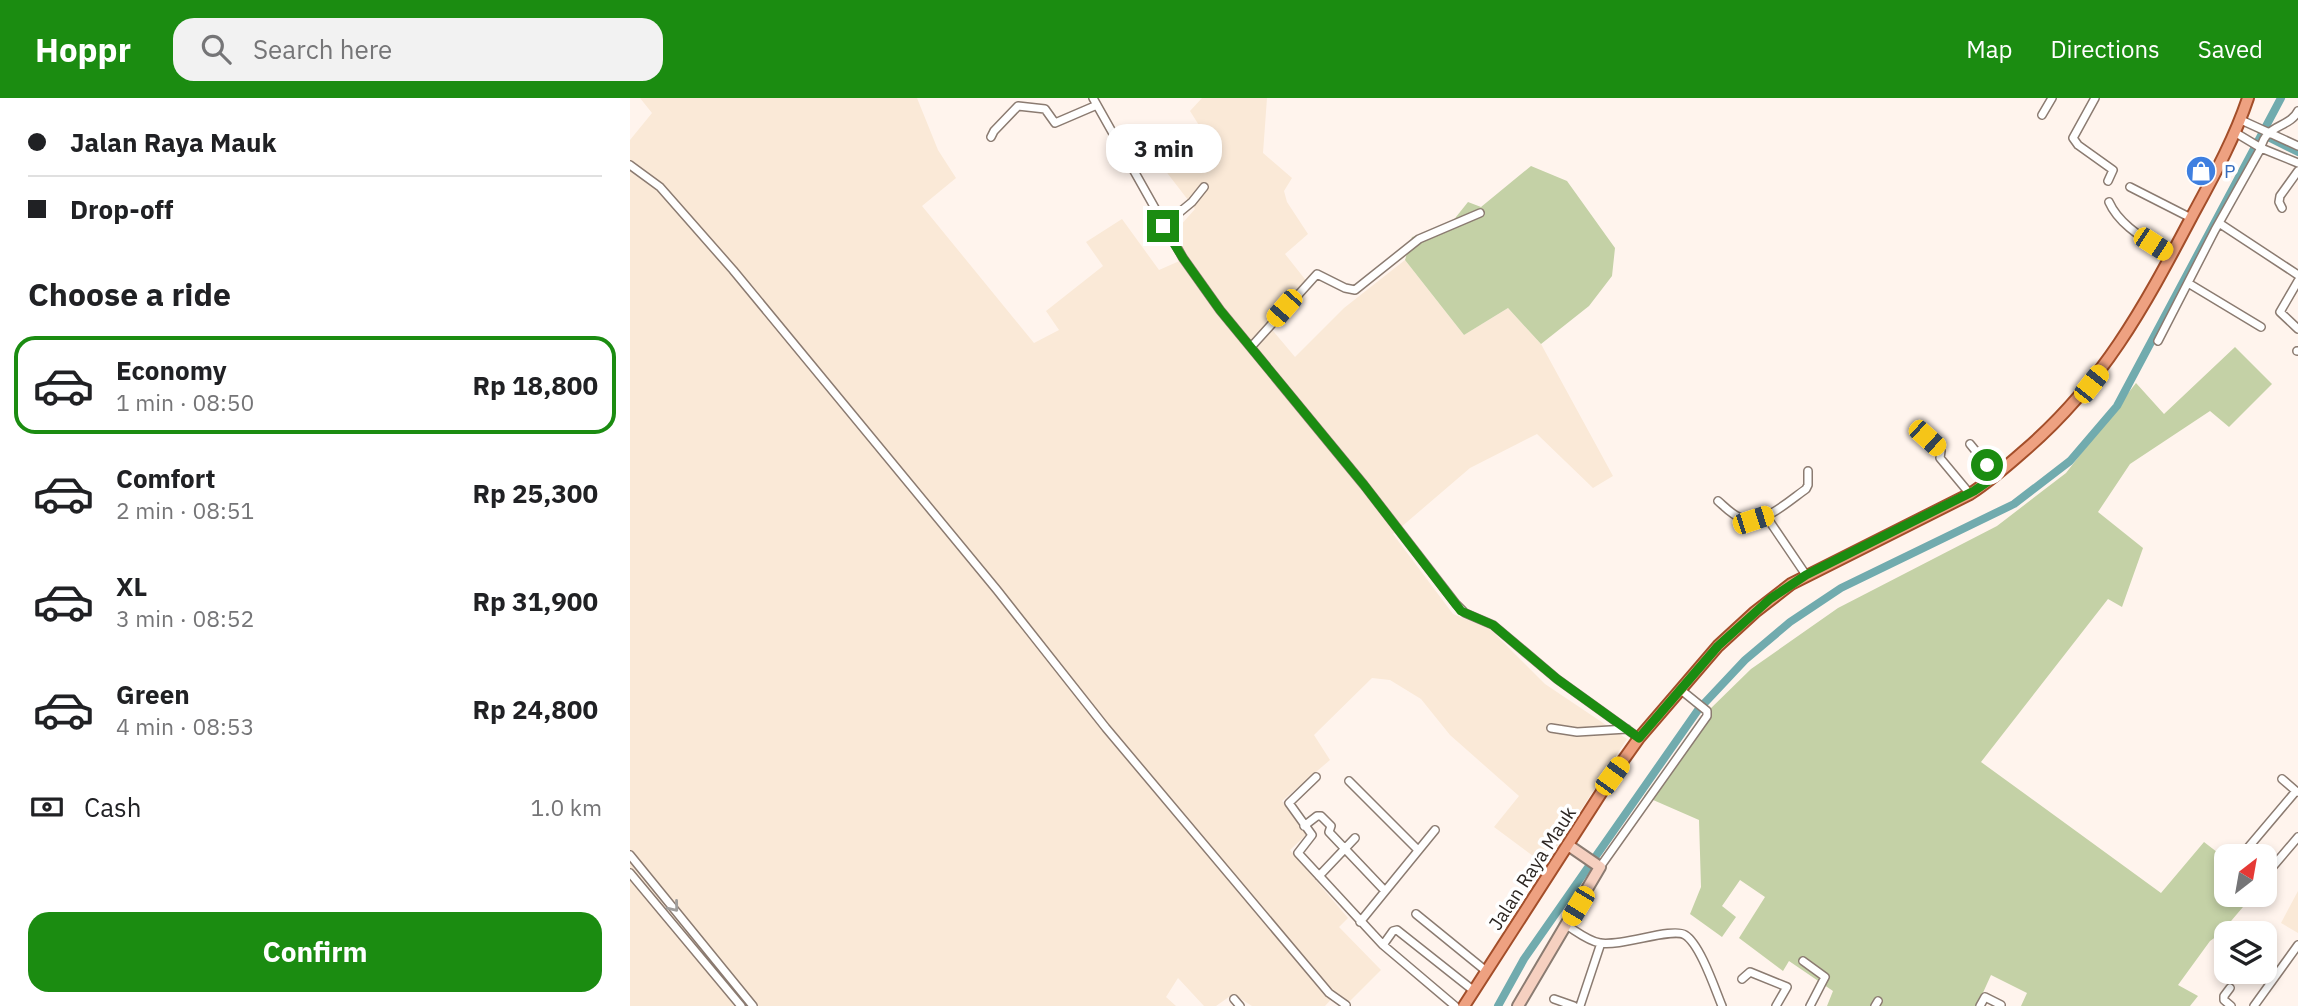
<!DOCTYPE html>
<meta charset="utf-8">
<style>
body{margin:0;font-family:"IBM Plex Sans",sans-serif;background:#f2f2f2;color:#202124;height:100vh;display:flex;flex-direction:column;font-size:26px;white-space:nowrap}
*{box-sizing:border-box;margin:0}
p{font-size:23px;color:#757577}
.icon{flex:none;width:38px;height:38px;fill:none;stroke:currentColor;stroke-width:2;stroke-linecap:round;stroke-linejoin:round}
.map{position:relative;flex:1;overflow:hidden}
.panel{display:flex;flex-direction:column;background:#fff;width:630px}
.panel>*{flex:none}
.top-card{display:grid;align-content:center;height:154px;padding:0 28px;background:#fff}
.needle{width:46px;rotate:31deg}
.fabs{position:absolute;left:1584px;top:746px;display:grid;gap:14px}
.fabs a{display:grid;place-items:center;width:63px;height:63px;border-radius:14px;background:#fff;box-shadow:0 4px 10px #0003;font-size:35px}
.end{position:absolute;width:32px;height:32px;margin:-16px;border:9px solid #1b8c11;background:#fff;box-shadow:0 0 0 4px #fff}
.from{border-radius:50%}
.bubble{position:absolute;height:49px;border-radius:21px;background:#fff;box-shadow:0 4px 10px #0003;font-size:23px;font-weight:700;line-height:49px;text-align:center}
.car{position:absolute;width:21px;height:42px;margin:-21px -10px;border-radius:9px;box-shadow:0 0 5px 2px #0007;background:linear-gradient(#f5c518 24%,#345 0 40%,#f5c518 0 76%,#345 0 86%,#f5c518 0)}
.top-card b{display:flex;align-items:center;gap:24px;height:66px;font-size:26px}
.top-card b+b{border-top:2px solid #e0e0e0}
.top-card i{width:18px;height:18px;background:#202124}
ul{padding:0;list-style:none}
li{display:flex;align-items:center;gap:21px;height:98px;margin:0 14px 10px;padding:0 14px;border:4px solid transparent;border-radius:21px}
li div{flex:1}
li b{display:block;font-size:26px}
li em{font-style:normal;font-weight:700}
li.active{border-color:#1b8c11}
li>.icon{width:63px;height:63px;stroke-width:1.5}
h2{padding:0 28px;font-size:32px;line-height:84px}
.pay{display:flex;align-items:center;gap:18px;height:77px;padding:0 28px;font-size:26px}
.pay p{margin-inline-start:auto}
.cta{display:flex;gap:14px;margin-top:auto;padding:14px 28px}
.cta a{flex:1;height:80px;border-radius:21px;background:#1b8c11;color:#fff;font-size:28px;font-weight:700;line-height:80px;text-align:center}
header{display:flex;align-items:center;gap:42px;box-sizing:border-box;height:98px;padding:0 35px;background:#1b8c11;color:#fff}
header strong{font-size:33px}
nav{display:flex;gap:38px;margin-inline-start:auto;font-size:24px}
.search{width:490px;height:63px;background:#f2f2f2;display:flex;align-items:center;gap:18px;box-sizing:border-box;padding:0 24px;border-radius:21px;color:#757577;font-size:26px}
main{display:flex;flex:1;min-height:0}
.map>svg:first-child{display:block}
.industrial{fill:#fae9d7}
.green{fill:#c4d1a6}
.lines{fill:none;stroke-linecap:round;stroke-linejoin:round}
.canal{stroke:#71abae;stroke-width:8}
.street-casing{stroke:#8b7b71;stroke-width:10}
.secondary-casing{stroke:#8b7b71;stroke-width:14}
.primary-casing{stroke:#a34e2a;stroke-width:14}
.street{stroke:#fff;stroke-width:7}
.secondary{stroke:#f6d0c0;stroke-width:10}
.primary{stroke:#eea181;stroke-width:10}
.oneway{stroke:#a09e9c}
.route{stroke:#1b8c11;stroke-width:9}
.labels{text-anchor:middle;stroke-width:7;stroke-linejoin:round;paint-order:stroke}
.shop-label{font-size:19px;fill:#366cbe;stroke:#fff;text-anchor:start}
.street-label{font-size:19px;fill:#2d2723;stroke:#fff}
</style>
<header>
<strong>Hoppr</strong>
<div class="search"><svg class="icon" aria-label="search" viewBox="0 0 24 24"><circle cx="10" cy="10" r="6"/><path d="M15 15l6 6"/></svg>Search here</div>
<nav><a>Map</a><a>Directions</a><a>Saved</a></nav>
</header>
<main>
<section class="panel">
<div class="top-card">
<b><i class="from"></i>Jalan Raya Mauk</b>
<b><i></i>Drop-off</b>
</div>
<h2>Choose a ride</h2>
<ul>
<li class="active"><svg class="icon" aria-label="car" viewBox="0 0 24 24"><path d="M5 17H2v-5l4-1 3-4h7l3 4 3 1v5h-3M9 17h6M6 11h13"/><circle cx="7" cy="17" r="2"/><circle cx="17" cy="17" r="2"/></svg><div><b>Economy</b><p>1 min · 08:50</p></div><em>Rp 18,800</em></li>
<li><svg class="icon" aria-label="car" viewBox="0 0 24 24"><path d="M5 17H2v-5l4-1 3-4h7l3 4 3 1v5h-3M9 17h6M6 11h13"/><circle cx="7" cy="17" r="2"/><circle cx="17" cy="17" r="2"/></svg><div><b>Comfort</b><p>2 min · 08:51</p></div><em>Rp 25,300</em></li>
<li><svg class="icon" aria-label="car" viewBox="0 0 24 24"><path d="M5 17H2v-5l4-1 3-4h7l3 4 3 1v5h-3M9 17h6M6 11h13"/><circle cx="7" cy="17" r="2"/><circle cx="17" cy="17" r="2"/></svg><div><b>XL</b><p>3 min · 08:52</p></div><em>Rp 31,900</em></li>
<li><svg class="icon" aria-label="car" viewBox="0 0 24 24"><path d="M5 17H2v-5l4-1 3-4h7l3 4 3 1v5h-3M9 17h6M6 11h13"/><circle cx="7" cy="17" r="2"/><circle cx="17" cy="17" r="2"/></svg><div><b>Green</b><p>4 min · 08:53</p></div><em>Rp 24,800</em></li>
</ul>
<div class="pay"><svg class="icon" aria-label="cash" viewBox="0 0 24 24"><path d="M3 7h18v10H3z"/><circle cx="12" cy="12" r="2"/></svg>Cash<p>1.0 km</p></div>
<div class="cta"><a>Confirm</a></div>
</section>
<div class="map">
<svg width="1668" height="908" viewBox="0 0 1668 908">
<rect width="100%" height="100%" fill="#fff4ed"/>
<path class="industrial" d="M10 0H287L308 52 326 80 292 108 404 245 429 232 416 213 473 168 456 144 492 121 529 172 554 161 541 138 565 111 531 67 572 32 560 13 572 0H637L633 55 662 80 654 93 657 104 678 136 655 156 678 185 639 228 665 259 714 210 775 162 834 237 878 210 911 246 983 378 963 390 907 336 840 370 763 436 823 516 860 531 915 586 997 641 915 767 864 729 889 698 820 637 791 601 760 582 742 580 684 637 700 662 652 703 678 735 660 752 718 820 709 829 751 872 718 905 707 895 695 908H622L603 896 586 908H574L548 880 536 899 546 908H0V42L22 15Z
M1668 793V835L1651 825Z"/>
<path class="green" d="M901 68 937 83 985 150 982 178 959 208 911 246 878 210 834 237 775 162 782 139 818 129 838 104 851 109Z
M1605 249 1642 286 1599 329 1580 313 1500 366 1468 414 1513 450 1492 509 1478 501 1351 664 1531 795 1574 744 1596 761V796H1624L1590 836 1580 843 1548 887 1568 898 1560 908H1391L1397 895 1361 877 1347 908H1197L1203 893 1159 863 1153 873 1109 840 1135 799 1110 782 1092 808 1106 819 1092 839 1060 816 1071 789 1069 722 1014 698 1076 615 1121 571 1208 510 1367 428 1436 375 1506 285 1534 316Z"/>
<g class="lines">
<path class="canal" d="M1632 36 1668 54
M868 908 894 861 1068 612 1115 562 1160 524 1211 490 1384 406 1440 363 1487 308 1651 0"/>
<g class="street-casing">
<path id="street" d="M463 0 553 160 590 212 734 387 826 506 835 515 863 527 927 581 1009 640
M1465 0 1443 40 1448 47 1483 72 1478 83
M1412 17 1422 0
M1611 22 1668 48
M1606 35 1631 50 1668 65
M361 39 364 33 388 8 415 11 425 25 467 7
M0 67 30 89 103 172 367 492 476 630 699 895 716 907
M1500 89 1561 120
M1479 104C1490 129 1519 143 1541 158
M1652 110 1649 104 1650 98 1668 73
M1589 125 1668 177
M533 128 562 104 574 89
M1668 183 1650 214 1668 231
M1558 185 1631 229
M1528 243 1585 132 1631 50C1635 26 1660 30 1668 13
M621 249 687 176 715 190 725 192 789 141 850 115
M1667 253H1668
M1297 340 1311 353 1310 360 1340 396
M1340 346 1366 378
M1088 403C1095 409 1102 417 1111 420 1132 429 1160 402 1176 391L1178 387V373
M1136 418 1176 477
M921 630 947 634 997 631
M686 679 659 705 682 737 668 755 753 847 825 908
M1652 681 1667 694
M719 683 788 752
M674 728 687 718H691L701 728 699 734 755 793
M0 757 123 908
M1611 758 1666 693
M970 769 1077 618V613L1051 592
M0 775 111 908
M689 778 725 740
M1634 779 1668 739
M786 816 856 873
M730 824 805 732
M936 827C946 833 958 843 970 845 991 849 1042 829 1055 837 1070 846 1085 891 1092 908
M753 847 763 833 767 832 844 893
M1173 863 1195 879 1180 908
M1112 881 1120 874 1157 889 1146 908
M1600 890 1594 898V902L1601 908
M604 901 610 908
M924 901 944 908
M950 908 971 845
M1245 908 1248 903
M1350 908 1355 899 1371 907
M1624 908 1668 847"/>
</g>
<g class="secondary-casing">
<path id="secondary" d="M888 908 970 769 938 747"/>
</g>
<g class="primary-casing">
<path id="primary" d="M834 908 982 678 1009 640 1088 548 1125 514 1161 486 1340 396C1360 383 1377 368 1394 353 1473 285 1513 211 1561 120 1582 81 1604 42 1618 0"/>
</g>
<use href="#street" class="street"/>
<use href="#secondary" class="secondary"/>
<use href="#primary" class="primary"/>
</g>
<defs><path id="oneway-chevron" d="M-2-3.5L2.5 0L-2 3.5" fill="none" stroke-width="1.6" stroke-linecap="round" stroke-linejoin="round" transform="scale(1.75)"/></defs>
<use class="oneway" href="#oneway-chevron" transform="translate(44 809) rotate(51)"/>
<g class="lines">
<path class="route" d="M533 128 553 160 590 212 734 387 831 513 863 527 927 581 1009 640 1088 548 1140 501 1176 477 1344 393 1366 378 1357 367"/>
</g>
<defs>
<g id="shop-disc" transform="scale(1.575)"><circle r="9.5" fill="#3f7fe0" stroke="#fff"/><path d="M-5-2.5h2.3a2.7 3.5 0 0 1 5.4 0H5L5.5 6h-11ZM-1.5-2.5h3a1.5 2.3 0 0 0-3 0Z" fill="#fff"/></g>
</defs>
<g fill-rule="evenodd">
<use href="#shop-disc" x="1571" y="73"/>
</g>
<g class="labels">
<g class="shop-label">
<text x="1594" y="80">P</text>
</g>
<g class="street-label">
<text transform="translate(902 770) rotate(-57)" y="7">Jalan Raya Mauk</text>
</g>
</g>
</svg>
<div class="fabs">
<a><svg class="needle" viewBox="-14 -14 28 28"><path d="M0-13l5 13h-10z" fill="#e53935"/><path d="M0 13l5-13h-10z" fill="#757577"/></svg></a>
<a><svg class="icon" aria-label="layers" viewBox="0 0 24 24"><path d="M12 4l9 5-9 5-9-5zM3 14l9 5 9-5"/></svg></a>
</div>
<i class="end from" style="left:1357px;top:367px"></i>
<i class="end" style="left:533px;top:128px"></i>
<div class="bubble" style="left:476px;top:26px;width:116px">3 min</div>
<i class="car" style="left:1523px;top:146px;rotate:123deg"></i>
<i class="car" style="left:654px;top:210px;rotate:221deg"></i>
<i class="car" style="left:1461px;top:286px;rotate:38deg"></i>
<i class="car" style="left:1297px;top:340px;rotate:132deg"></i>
<i class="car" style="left:1123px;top:422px;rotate:72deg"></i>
<i class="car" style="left:982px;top:678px;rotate:36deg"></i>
<i class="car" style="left:948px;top:808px;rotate:211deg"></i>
</div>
</main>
